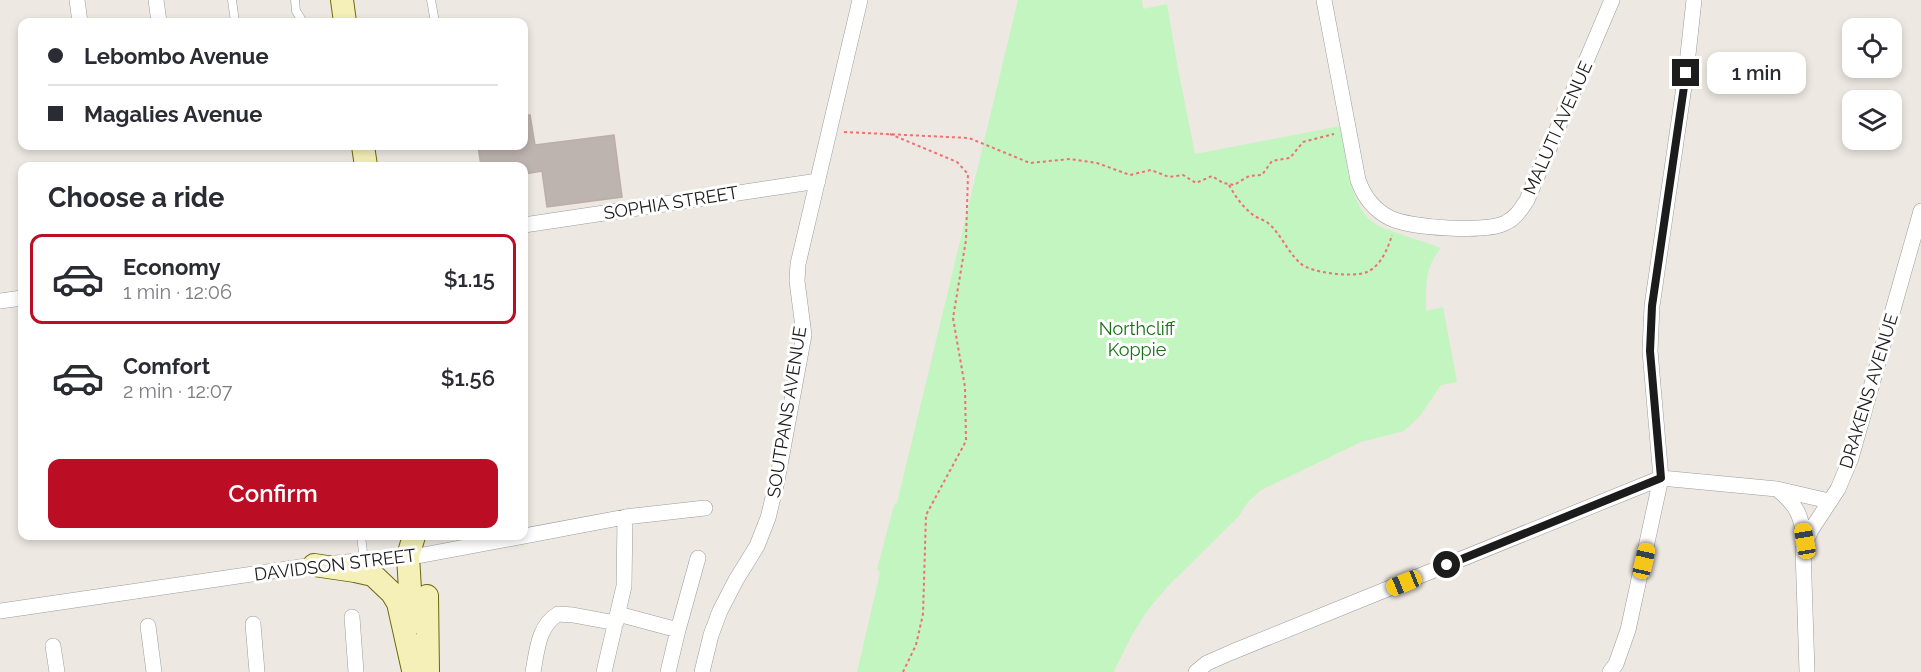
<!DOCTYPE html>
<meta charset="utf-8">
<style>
body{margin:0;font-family:Raleway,sans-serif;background:#f7f7f7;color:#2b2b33;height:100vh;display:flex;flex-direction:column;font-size:22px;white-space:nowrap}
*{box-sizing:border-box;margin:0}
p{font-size:20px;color:#7c7c81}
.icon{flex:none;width:33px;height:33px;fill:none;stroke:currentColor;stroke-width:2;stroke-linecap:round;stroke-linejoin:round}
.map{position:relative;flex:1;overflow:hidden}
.drawer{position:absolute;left:18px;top:162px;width:510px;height:378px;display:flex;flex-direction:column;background:#fff;border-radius:12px;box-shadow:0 3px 9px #0003}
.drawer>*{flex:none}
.hud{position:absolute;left:18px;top:18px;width:510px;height:132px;border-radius:12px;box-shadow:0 3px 9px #0003;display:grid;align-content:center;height:132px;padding:0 30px;background:#fff}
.tools{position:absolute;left:1842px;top:18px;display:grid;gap:12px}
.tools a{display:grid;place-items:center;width:60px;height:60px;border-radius:12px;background:#fff;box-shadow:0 3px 9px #0003;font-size:30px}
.end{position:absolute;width:27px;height:27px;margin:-14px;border:8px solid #1c1c1c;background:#fff;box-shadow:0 0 0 3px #fff}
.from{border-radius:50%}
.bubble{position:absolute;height:42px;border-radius:12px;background:#fff;box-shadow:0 3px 9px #0003;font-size:20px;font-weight:600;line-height:42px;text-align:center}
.car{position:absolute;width:18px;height:36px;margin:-18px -9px;border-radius:8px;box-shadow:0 0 4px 2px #0007;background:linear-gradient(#f5c518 24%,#345 0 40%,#f5c518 0 76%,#345 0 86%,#f5c518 0)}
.hud b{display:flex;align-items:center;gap:21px;height:57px;font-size:22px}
.hud b+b{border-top:2px solid #e1e1e2}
.hud i{width:15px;height:15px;background:#2b2b33}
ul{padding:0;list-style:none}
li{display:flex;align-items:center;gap:18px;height:90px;margin:0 12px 9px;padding:0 18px;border:3px solid transparent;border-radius:12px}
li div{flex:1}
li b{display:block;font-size:22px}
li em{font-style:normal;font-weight:600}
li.active{border-color:#bb0d24}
li>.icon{width:54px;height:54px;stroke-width:1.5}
h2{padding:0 30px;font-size:27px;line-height:72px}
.action{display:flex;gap:12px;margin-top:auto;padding:12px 30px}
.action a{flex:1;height:69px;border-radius:12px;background:#bb0d24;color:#fff;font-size:24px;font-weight:600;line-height:69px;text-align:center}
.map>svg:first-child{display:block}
.park{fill:#c3f5c0}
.building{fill:#bdb3af;stroke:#bdada5;stroke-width:1.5}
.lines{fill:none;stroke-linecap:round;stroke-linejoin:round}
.lane-casing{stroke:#9d9d9d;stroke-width:9}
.street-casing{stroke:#9d9d9d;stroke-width:16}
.secondary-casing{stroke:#6a680b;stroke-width:24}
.path{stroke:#f06f73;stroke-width:2;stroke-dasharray:3 3;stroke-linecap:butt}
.lane{stroke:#fff;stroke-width:8}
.street{stroke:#fff;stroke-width:15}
.secondary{stroke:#f5f0b8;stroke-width:22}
.route{stroke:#1c1c1c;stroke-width:8}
.labels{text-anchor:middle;stroke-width:6;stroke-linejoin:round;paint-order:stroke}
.street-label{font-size:18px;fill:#1c1c1c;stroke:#fff}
.park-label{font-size:18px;fill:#177112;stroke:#fff}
</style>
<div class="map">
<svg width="1921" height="672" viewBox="0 0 1921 672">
<rect width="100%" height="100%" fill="#ede8e2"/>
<path class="park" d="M1018 0H1142L1143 9 1167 4 1178 69 1195 154 1341 126C1346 155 1348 211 1379 226 1399 235 1421 240 1441 248 1423 271 1427 283 1426 311L1443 307 1457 382 1441 385 1420 416 1404 431 1361 442 1261 490 1248 502 1239 516 1167 587 1147 611 1132 635 1114 671 1115 672H857L880 573 877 569 894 505 897 503Z"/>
<path class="building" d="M524 115H530L535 145 614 135 622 197 547 207 542 171 524 174V166H481L478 146H524Z"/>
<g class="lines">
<g class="lane-casing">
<path id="lane" d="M232 0 235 22
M295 0 296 11 303 22
M431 0 435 22
M361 536 364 560"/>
</g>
<g class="street-casing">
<path id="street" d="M77 0 80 22
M156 0 159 22
M1324 0 1358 180C1364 197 1374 210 1390 218 1410 228 1487 233 1505 223 1516 218 1521 209 1527 200L1612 0
M524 225 818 181
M0 301 22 298
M1778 490C1798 506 1801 516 1805 541
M0 611 314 565 423 555 625 517 705 508
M618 614 678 630 668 672
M352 617 356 672
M253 624 257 672
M148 626 154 672
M678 630 698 558
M53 646 57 672
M533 672C537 651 538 626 558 614L573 615 616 623
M604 672 624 586 625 517
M702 672 711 635 720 611 736 580 757 546 768 518 777 481 804 335 797 281 798 264 860 0
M1196 672 1207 663 1232 652 1661 478 1777 489 1829 501
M1610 672 1616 664 1628 630 1661 478 1650 351 1652 306 1686 73 1694 0
M1807 672 1803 549 1811 530 1838 489 1851 458 1921 211"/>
</g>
<g class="secondary-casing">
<path id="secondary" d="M342 0 345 22
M363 146 366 166
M314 565 355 571 373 575 392 593 398 603 413 670
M427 596 428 672
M412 623 408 556 414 536"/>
</g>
<path class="path" d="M844 132 969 138 1030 163 1070 159 1097 163 1130 175 1151 170 1169 177 1183 175 1196 183 1212 176 1223 183 1234 185 1249 176 1262 175 1272 161 1290 158 1303 142 1334 134
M890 134 957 162 968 174 966 240 953 318 965 387 966 441 926 515 923 614 916 645 903 672
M1229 185C1235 196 1242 206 1252 214 1256 218 1263 219 1268 223 1281 234 1287 251 1300 263 1310 273 1353 278 1367 272 1381 266 1388 248 1392 235"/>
<use href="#lane" class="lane"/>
<use href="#street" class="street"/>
<use href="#secondary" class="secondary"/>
</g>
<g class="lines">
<path class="route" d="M1447 565 1661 478 1650 351 1652 306 1686 73"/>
</g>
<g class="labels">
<g class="street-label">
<text transform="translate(1558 128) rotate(-66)" y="6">MALUTI AVENUE</text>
<text transform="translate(671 203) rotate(-9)" y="6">SOPHIA STREET</text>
<text transform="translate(1869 391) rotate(-73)" y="6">DRAKENS AVENUE</text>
<text transform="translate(787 412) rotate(-81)" y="6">SOUTPANS AVENUE</text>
<text transform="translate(335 565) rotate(-7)" y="6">DAVIDSON STREET</text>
</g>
<g class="park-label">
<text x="1137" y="335">Northcliff<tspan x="1137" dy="21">Koppie</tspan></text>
</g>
</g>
</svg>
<div class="tools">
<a><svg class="icon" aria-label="locate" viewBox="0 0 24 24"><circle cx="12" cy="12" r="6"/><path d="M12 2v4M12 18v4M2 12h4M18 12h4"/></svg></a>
<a><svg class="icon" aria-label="layers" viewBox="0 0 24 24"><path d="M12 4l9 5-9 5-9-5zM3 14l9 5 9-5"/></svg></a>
</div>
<i class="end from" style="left:1447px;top:565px"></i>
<i class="end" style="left:1686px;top:73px"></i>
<div class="bubble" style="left:1707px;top:52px;width:99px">1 min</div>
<i class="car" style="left:1805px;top:541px;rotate:350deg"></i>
<i class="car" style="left:1644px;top:561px;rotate:13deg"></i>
<i class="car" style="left:1404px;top:583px;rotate:248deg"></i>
<div class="hud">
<b><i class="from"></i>Lebombo Avenue</b>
<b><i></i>Magalies Avenue</b>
</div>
<section class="drawer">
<h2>Choose a ride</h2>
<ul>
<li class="active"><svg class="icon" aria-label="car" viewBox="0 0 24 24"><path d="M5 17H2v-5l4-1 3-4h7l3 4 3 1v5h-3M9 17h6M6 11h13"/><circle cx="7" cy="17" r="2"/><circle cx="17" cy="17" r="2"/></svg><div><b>Economy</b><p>1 min · 12:06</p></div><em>$1.15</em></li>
<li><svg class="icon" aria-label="car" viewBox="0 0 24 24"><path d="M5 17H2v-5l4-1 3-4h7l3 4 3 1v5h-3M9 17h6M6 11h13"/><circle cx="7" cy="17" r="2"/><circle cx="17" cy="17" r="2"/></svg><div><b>Comfort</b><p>2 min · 12:07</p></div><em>$1.56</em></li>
</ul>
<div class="action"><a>Confirm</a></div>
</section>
</div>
